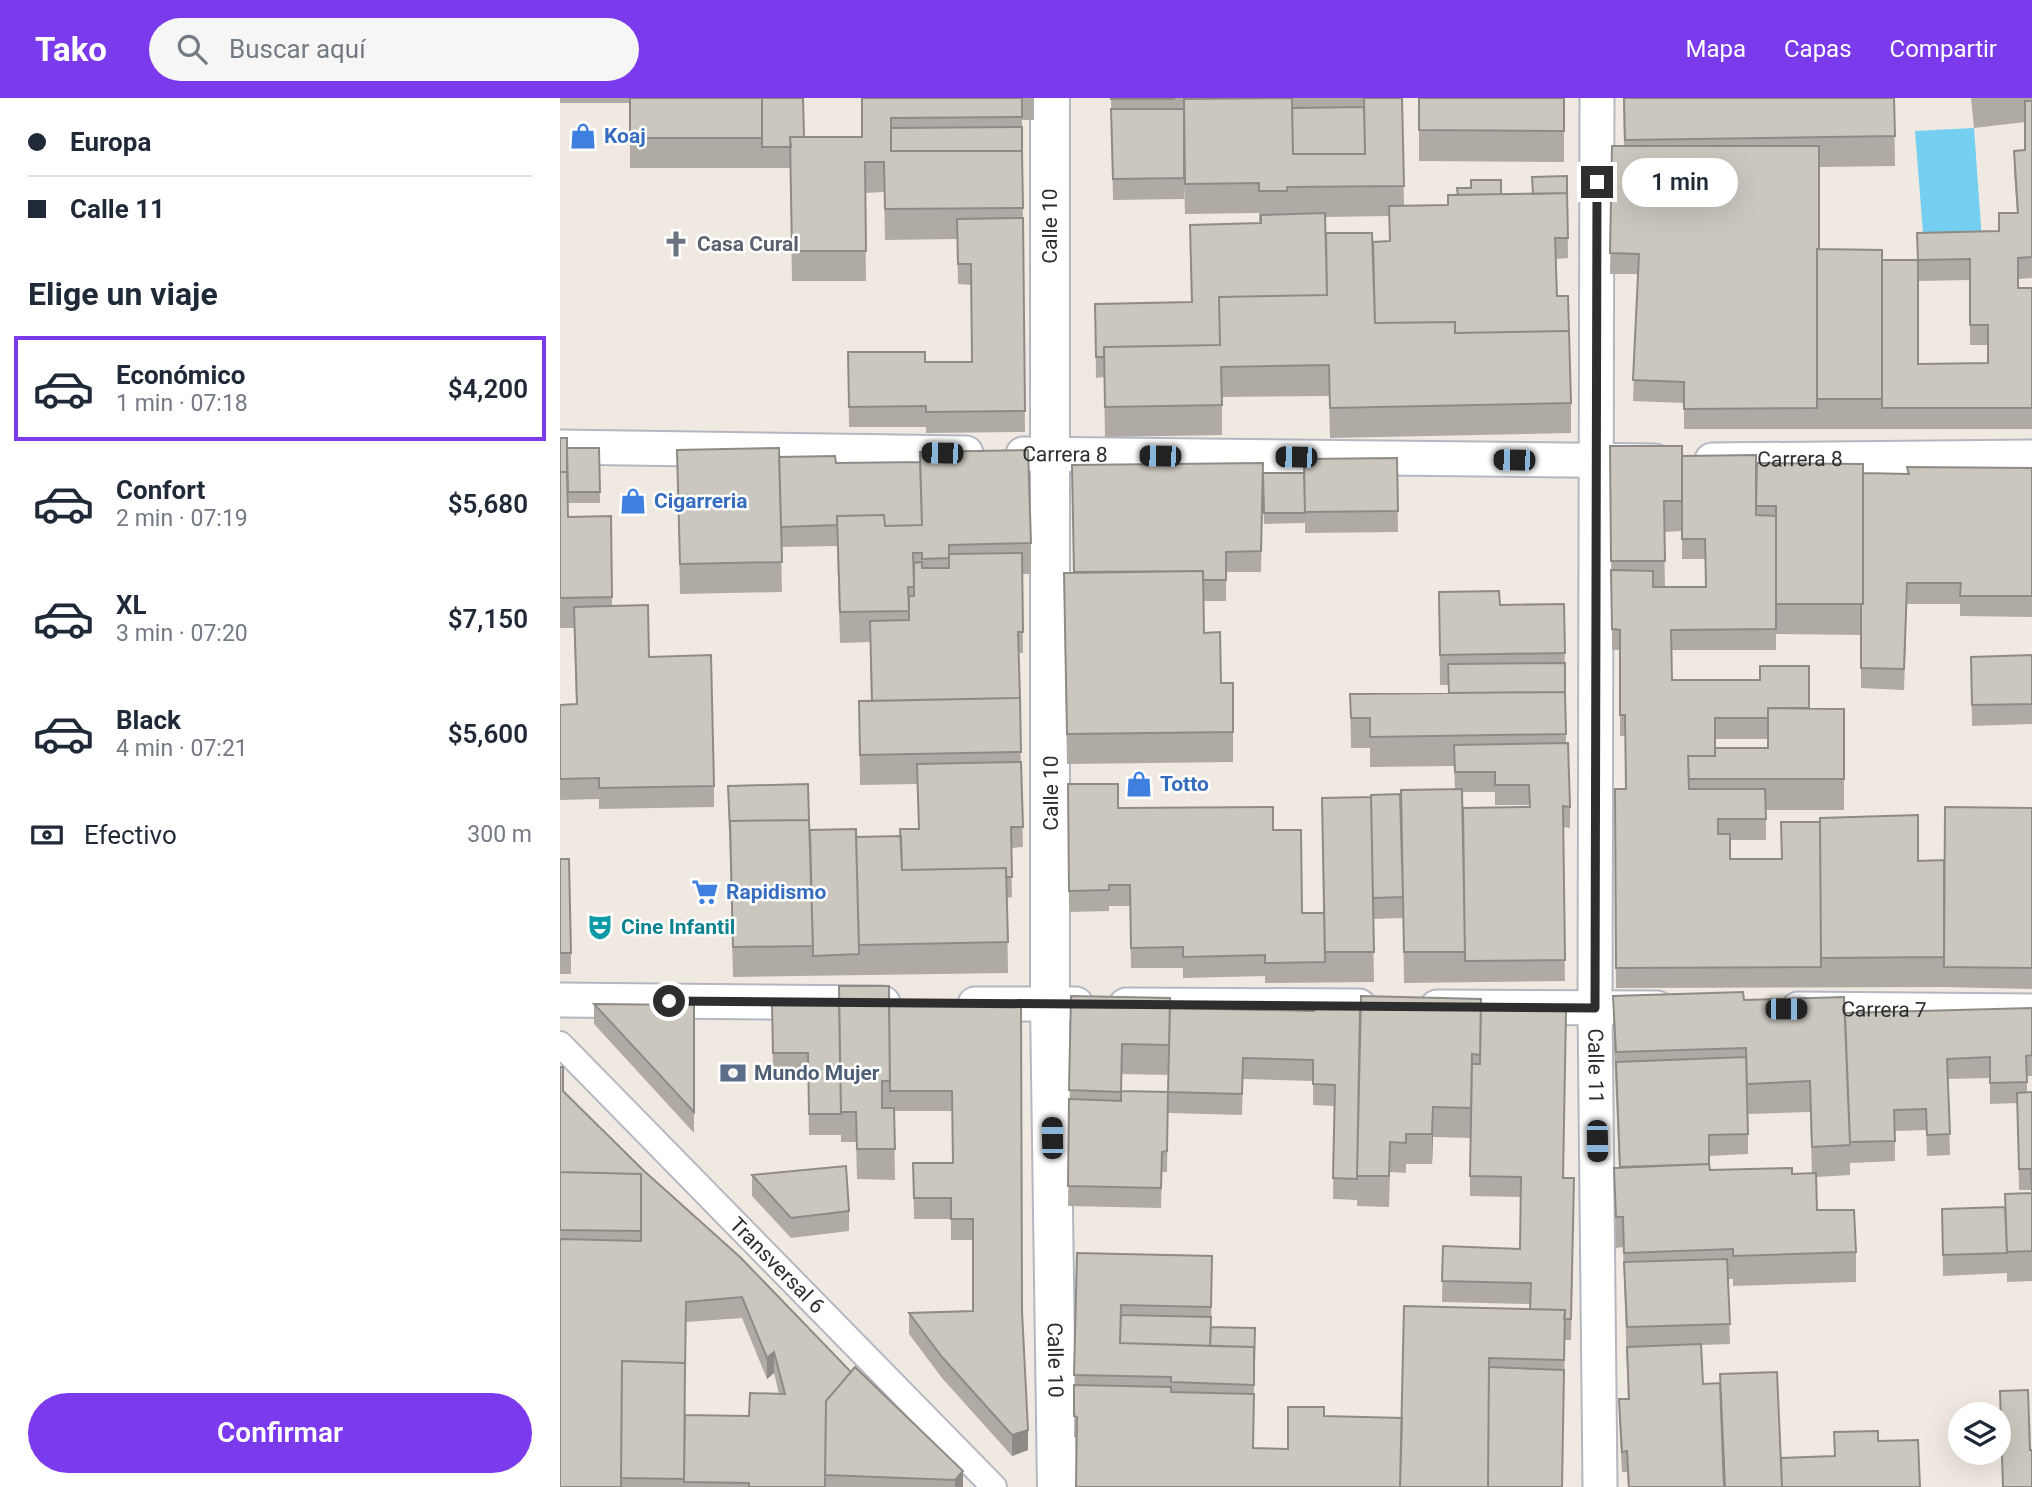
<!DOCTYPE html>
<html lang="es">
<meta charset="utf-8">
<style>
body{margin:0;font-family:Roboto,sans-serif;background:#f6f6f7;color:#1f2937;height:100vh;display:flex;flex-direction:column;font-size:26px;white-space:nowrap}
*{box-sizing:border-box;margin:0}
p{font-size:23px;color:#747a83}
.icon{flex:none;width:38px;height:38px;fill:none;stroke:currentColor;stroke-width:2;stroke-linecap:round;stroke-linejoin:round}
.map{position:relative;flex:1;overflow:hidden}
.drawer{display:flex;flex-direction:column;background:#fff;width:560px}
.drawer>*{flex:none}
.banner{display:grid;align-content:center;height:154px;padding:0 28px;background:#fff}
.buttons{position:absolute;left:1388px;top:1304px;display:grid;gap:14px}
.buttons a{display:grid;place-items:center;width:63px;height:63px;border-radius:50%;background:#fff;box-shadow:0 7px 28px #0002;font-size:35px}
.end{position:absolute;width:32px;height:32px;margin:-16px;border:9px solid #2e2e2e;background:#fff;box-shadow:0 0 0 4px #fff}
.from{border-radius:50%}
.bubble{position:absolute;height:49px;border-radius:24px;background:#fff;box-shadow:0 7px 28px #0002;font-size:23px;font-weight:600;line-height:49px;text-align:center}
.car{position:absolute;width:21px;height:42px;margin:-21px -10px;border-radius:9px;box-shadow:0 0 5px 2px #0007;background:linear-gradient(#222 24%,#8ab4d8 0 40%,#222 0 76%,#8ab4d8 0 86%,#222 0)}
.banner b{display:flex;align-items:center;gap:24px;height:66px;font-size:26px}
.banner b+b{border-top:2px solid #e0e1e3}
.banner i{width:18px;height:18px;background:#1f2937}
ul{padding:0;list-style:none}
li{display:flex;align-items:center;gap:21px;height:105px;margin:0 14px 10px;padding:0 14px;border:4px solid transparent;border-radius:0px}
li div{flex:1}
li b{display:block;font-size:26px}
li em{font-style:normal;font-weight:600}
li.selected{border-color:#7c3aed}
li>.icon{width:63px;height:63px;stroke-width:1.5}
h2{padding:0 28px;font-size:32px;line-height:84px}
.pay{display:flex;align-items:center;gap:18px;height:77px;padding:0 28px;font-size:26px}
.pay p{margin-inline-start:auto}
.cta{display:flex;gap:14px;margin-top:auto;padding:14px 28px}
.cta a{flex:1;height:80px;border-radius:42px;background:#7c3aed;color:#fff;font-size:28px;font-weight:600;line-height:80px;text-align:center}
header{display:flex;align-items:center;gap:42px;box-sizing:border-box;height:98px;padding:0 35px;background:#7c3aed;color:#fff}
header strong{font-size:33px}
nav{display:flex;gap:38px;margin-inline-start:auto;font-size:24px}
.search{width:490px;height:63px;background:#f6f6f7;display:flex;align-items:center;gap:18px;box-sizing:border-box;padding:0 24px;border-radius:38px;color:#747a83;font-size:26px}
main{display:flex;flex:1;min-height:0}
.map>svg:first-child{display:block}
.water{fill:#75cff0}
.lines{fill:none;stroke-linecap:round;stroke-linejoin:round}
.pedestrian-casing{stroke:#b4b7c1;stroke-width:28}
.minor-casing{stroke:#b4b7c1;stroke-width:37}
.secondary-casing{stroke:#b4b7c1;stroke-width:42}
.pedestrian{stroke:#fff;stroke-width:24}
.minor{stroke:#fff;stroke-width:33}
.secondary{stroke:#fff;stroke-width:38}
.wall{fill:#afaba4;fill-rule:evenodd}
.shaded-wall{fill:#8e8b86}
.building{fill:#cbc7bf;stroke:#8e8b86;stroke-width:2;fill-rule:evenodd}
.route{stroke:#2e2e2e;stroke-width:9}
.labels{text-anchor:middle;stroke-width:5;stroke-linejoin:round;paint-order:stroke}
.shop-label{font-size:21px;font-weight:bold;fill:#366cbe;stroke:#fff;text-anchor:start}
.street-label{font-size:21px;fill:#2e2e2e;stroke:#fff}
.worship-label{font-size:21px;font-weight:bold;fill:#5b616d;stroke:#fff;text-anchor:start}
.culture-label{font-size:21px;font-weight:bold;fill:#0d838f;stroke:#fff;text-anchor:start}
.service-label{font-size:21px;font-weight:bold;fill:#4e5e75;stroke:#fff;text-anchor:start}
</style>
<header>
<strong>Tako</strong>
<div class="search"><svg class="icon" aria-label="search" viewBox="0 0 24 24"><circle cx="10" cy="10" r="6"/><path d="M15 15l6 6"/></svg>Buscar aquí</div>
<nav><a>Mapa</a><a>Capas</a><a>Compartir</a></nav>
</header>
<main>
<section class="drawer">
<div class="banner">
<b><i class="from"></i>Europa</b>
<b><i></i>Calle 11</b>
</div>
<h2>Elige un viaje</h2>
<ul>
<li class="selected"><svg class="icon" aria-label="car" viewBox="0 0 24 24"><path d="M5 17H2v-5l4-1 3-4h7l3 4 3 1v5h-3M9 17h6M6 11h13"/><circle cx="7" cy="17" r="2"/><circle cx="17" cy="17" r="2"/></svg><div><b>Económico</b><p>1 min · 07:18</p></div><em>$4,200</em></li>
<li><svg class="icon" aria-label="car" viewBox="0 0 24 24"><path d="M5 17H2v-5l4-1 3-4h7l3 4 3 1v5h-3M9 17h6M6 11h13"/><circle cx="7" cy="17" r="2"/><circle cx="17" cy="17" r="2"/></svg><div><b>Confort</b><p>2 min · 07:19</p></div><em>$5,680</em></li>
<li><svg class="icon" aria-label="car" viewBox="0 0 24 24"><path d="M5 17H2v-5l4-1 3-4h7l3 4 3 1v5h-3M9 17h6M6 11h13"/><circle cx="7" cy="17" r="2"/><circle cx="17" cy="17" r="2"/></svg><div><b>XL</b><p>3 min · 07:20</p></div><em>$7,150</em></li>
<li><svg class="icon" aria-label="car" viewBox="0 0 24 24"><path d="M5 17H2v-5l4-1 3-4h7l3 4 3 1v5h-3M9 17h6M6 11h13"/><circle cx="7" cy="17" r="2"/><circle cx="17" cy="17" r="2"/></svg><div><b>Black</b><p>4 min · 07:21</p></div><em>$5,600</em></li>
</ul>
<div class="pay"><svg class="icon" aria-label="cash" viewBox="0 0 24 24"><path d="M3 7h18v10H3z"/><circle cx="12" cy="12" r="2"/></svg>Efectivo<p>300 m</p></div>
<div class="cta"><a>Confirmar</a></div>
</section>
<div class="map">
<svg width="1472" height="1389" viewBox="0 0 1472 1389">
<rect width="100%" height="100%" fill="#efe9e1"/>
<path class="water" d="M1414 30 1422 143 1364 147 1355 33Z"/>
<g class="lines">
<g class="pedestrian-casing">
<g id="pedestrian">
<path id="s1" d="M0 946 434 1389"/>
</g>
</g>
<g class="minor-casing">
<g id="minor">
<path id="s2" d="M1037 0 1035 910 1040 1389"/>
<path d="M0 349 406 355"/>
<path id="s3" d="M463 356 1095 363"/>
<path id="s4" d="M1152 362 1472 359"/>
<path d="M0 902 323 905"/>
<path d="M415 906H516"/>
<path d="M566 907 799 908"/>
<path d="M877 909 1097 910"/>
<path id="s5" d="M1238 911 1472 913"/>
</g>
</g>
<g class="secondary-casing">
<g id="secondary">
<path id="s6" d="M490 0V906L497 1389"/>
</g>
</g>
<use href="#pedestrian" class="pedestrian"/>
<use href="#minor" class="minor"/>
<use href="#secondary" class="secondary"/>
</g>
<path class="wall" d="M0 0H243L244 39H302L301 0H474V22H462L465 334 366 335V329H289L288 254 365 264H412L411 187 398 186 397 141 325 142 324 94 305 95 306 183H232L230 70H70V5H0Z
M551 0H842L844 107H888L941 96H972L1007 78 1008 160 996 161 997 198 1011 305V335L770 340 769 298 662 299V337L545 339 544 279 536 280 535 206 631 204 630 127 701 125V124H699V115L625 116 624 86V101L553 102ZM829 118 830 143 813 144 767 197 765 119Z
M859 0H1004V64L859 63Z
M1063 0H1334L1335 68 1259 69V151L1322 165 1357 162V135L1439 133 1457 115 1454 74V53L1465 52V24L1414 30 1411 0H1472V180L1458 181V190H1472V331H1124V305L1073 303 1078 176H1050L1052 48H1064ZM1410 182V247H1428V265L1358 266V183Z
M0 340 7 350H39L40 405H8V419L51 418 52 508 89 559 154 688V709L39 711V701L0 702V607L16 606 14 530H0Z
M1050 348 1122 358 1196 417 1197 365 1303 375 1347 376V369L1472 370V519L1400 518V506H1347L1344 592 1301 590V537L1216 536V552H1112V582L1249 610 1284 611V712H1206V742H1170V761L1384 762V869L1472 710V891L1384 889 1056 890 1055 691H1066L1065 638H1060V552H1052ZM1122 433V461H1145L1146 489H1105L1104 434ZM1155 641H1208V650L1155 658Z
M117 352 219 359 276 365 471 445V476H462L463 555H458L463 749 451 750 452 799 447 800 448 875 173 879 168 688 250 732 296 739 340 738 359 731 357 686 300 687 299 603H311L310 544 280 545 277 448 221 449 222 494 120 496Z
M837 360 838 434 745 435V423V425L704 426 703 386 701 474H666V503H643L644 535 661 585H673V664L507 666 504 505 703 375H744Z
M879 494 940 507 1004 506 1006 645 1010 709V730L1003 729 1005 883 844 885 843 820 813 821 814 884 705 885V878L623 880V870H571L570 808H549V813L509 814 508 686 558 710 713 732 742 815H763L762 700 811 699 895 691 894 668 810 669V650H791L790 596 888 595V587H880ZM902 694H935V707H969V709L903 710Z
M1472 557V626L1412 628 1411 559Z
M0 761 11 855V876H0Z
M511 898 610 910 754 913 921 911 1014 1101 1011 1242H1005L1002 1389 514 1339 517 1155 652 1188 651 1229 695 1230 693 1350 728 1351 764 1318 842 1320 970 1211V1206L882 1204 883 1148 960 1151 961 1099 910 1098V1040L873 1039 872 1066H846V1075L830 1074 829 1109 797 1108V1102L773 1101 774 1008 753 1007V983L683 981 682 1017 608 1015 609 977 562 976 561 993 608 1015 607 1074H602L601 1110 508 1108Z
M1053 898 1184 902 1285 915 1472 910V978H1467V994H1472V1183L1447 1184V1173V1175L1383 1178 1382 1111 1445 1109 1471 1095V1092H1459L1457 1005 1430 1006V980L1388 981 1390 1057 1367 1058 1366 1032 1335 1033V1063L1290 1065V1077L1256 1079 1257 1112 1296 1154V1184L1173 1188V1181H1168L1170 1246 1141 1247 1143 1286 1221 1360 1274 1358V1334L1318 1343 1360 1389H1068L1067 1374H1062L1059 1322V1301H1068L1063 1149 1056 1150 1054 1070 1059 1069 1053 928ZM1250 1014 1252 1076H1232L1150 1072 1149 1058 1188 1056V1016Z
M461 904 462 1213 468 1352 452 1358 382 1280 349 1236V1215L413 1213V1142H391V1121H354L353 1065H393L392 1013H334L335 1082 297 1081 296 1044H281V1037H249L248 976H213L212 905Z
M34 906 134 907V1035L34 926Z
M0 969 3 993 83 1072 291 1274 403 1389H124V1384V1389H0ZM182 1220 207 1281 214 1275 219 1296 189 1318 124 1384 126 1224Z
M192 1077 289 1113V1133L231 1140 192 1098Z"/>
<path class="shaded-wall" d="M873 1009V1039L872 1066V1036Z
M214 1254V1275L207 1281V1260Z
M468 1332V1352L452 1358V1337Z
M403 1373V1389H395V1382Z"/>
<path class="building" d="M70 0H202V40H70Z
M202 0H243L244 39H230L231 49H202Z
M302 0H462V19L331 20V53H462L463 110 325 111 324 64H305L306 153H232L230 39H302Z
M551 0H614V1H551Z
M732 0 733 56H805L804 0H842L844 88 727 89V93H699V85L625 86 624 1Z
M859 0H1004V33L859 32Z
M1064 0H1334L1335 38 1065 42Z
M1465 3H1472V159L1458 160V190H1472V310H1322V162H1358L1357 135 1439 133V115H1458L1454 53 1465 52ZM1410 161V227H1428V265L1358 266V162Z
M804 9 805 56H733L732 10Z
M551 11H624V80L553 81Z
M462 29V53H331V30Z
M1052 48H1259V151H1257V310L1124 311V284L1073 282 1079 156 1050 155Z
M1007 78V96V95L973 96 972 79Z
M911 82H941V96L898 97 897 90H911Z
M1007 95 1008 140H995L997 198H1008L1009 233 895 235V224L815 225 813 144 830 143 829 108 888 107V97Z
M765 115 767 197 659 199 660 247 544 249V259H536L535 206 632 204 630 127 701 125V117Z
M463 120 465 313 366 314V308L289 309 288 254H365V264H412L411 166H398L397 121Z
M766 135H812L815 225 895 224V235L1009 233 1011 305 770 310 769 267 661 269 662 307 545 309 544 249 660 247 659 199 767 197Z
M1257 151 1322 152V301H1257Z
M0 340H7V374H0Z
M1050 348H1122V403H1104L1105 463H1051Z
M7 350H39L40 394H8Z
M219 350 222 464 120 466 117 352Z
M468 352 471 445 389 447V460L362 461V455H353L354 489H348L349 513 280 514 277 418 324 417 325 428 362 427 360 354Z
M1196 357V417L1216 418V531L1111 532 1112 582H1200V568H1249V610H1208V620H1155V658H1128L1129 691H1205L1206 721H1158V736H1170V761H1222L1221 724H1260L1261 869 1056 870 1055 691H1066L1065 617H1060V532L1052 531 1051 472 1093 473V489H1146L1145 441H1122V358Z
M275 358 276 365 360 364 362 427 325 428 324 417 277 418V427L221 429 219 359Z
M837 360 838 413 745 414 744 361Z
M703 365 701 453 666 454V482H643V473L514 474 512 367Z
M1197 365 1303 366V506H1216V408H1196Z
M1347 369 1472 370V498H1400L1401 485H1347L1344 571 1301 570V506H1303V375L1349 376Z
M0 374H7L8 419 51 418 52 499 0 500Z
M703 375H744L745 415H704Z
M462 455 463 534H458L460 600 312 603 310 523 349 522V498H354V465L362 464V470H389V456Z
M643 473 644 535 660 534 661 585H673V634L507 636 504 475Z
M939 493 940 507 1004 506 1005 555 880 557 879 494Z
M88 507 89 559 151 557 154 688 39 690V680L0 681V607L17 606 14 509Z
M1472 557V606L1412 607 1411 559Z
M1005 565V594L889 595 888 566Z
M1005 594 1006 636 810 639V620H791L790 596Z
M460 600 461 654 300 657 299 603Z
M1208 610 1284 611V681H1129L1128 658H1155V650H1208Z
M1008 645 1010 709 1003 708 1005 862 905 863 903 710 970 709 969 687H935V674H895L894 647Z
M461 664 463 729H451L452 779H446V770L342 772 340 731H359L357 666Z
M248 686 249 722 170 723V733L168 688Z
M508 686H558V710L713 709V732H741L742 815H764L765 864 705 865V857L623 859V849L571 850 570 787H549V792L509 793Z
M902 691 905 854H844L841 692Z
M840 696 843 799 813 800 811 697Z
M811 699 814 854H765L762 700Z
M1385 709 1472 710V870L1384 869Z
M1358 717V763L1384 762V859L1261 860 1260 720Z
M249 722 253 848 173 849 170 723Z
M296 731 299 856 253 858 250 732Z
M341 738 342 772 446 770 448 844 299 847 296 739Z
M0 761H9L11 855H0Z
M279 888H329L330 983H322V1010H334L335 1051H297L296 1014H281Z
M1183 894 1184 902 1284 899 1290 1047 1252 1049 1250 983 1187 986 1186 950 1056 954 1053 898Z
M511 898 610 900 609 947 562 946 561 994 509 992Z
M801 898 921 901 920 957 912 956 911 1010 873 1009 872 1036H846V1045L830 1044 829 1078H797Z
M461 904 462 1213 468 1332 452 1337 382 1259 349 1215 413 1213V1121H391V1100H354L353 1065H393L392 993H330L329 905Z
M212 905H279L281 1016H249L248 955H213Z
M34 906 134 907V1014Z
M754 907 800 908 797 1081 773 1080 775 987 753 986V962L683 960 682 996 608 994 610 910 754 913Z
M1472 910V957L1466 958 1467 984 1430 985V959L1387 961 1390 1036 1367 1037 1366 1011 1334 1012 1335 1043 1290 1044 1285 915Z
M921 911 1006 913 1003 1080H1014L1011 1221H1004L1005 1212 970 1211 971 1185 882 1183 883 1148 960 1151 961 1079 910 1078 912 966H920Z
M1186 959 1188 1036 1149 1037V1066L1060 1069 1056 964Z
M0 969H3V993L83 1072 180 1159 291 1274 266 1303 265 1389H189V1385L124 1384 125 1317 189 1318 190 1295 225 1296 214 1254 207 1260 182 1199 126 1204 125 1274V1265L62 1263 61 1389H0V1141L81 1143V1076L0 1074Z
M561 993 608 994 607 1053 602 1054 601 1090 508 1088 509 1001 561 1003Z
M1472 994V1095L1471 1071H1459L1457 995Z
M1149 1066 1150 1072 1232 1070V1076L1256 1075 1257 1112H1294L1296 1154 1173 1158V1151L1064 1155 1063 1119H1056L1054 1070Z
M286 1068 289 1113 231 1120 192 1077Z
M0 1074 81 1076V1133L0 1132Z
M1472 1095V1153L1447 1154 1445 1096Z
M1445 1109 1447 1155 1383 1157 1382 1111Z
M517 1155 652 1158 651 1209 561 1207 560 1245 694 1249V1287L611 1284V1279L514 1277Z
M1167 1161 1170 1226 1067 1229 1064 1164Z
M844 1208 1005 1212 1004 1262 929 1260 928 1389H840Z
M561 1217 651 1219 650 1248 560 1245Z
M651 1229 695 1230 694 1268V1249L650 1248Z
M1141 1246 1143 1286 1160 1285 1164 1389H1069L1067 1353 1062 1354 1059 1301H1069L1067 1249Z
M62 1263 125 1265 124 1381 61 1380Z
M295 1269 403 1373 395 1382 265 1377 266 1303Z
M929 1269 1004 1272 1002 1389H928Z
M1217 1274 1222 1389H1165L1160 1276Z
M514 1287 611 1289V1294L694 1296 693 1350 728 1351V1309H764V1318L842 1320 840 1389H516L517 1319 514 1318Z
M1468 1292 1470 1352H1472V1389H1443L1440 1293Z
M1318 1333V1343L1358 1342 1360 1389H1222L1221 1360 1275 1358 1274 1334Z"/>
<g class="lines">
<path class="route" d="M109 903 1035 910 1037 84"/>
</g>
<defs>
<g id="shop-bare" transform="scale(2.1)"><path d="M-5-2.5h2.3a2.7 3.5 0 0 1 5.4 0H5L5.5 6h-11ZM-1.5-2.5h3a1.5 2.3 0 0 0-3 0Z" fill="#3f7fe0" stroke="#fff" stroke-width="2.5" paint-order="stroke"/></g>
<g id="church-bare" transform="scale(2.1)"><path d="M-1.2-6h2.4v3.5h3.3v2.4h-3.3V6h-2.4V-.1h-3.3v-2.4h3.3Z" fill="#6b7280" stroke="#fff" stroke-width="2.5" paint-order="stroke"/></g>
<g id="supermarket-bare" transform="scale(2.1)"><path d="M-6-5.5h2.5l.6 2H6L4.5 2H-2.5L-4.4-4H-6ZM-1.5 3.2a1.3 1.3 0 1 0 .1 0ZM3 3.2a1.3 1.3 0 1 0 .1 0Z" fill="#3f7fe0" stroke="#fff" stroke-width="2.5" paint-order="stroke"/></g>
<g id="theatre-bare" transform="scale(2.1)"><path d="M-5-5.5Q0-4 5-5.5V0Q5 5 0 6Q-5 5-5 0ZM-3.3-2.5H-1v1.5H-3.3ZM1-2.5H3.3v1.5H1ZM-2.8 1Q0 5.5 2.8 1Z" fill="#0f9aa8" stroke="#fff" stroke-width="2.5" paint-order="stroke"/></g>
<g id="bank-bare" transform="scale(2.1)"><path d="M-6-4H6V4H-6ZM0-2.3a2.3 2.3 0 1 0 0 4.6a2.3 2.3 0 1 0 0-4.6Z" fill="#5c6f8a" stroke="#fff" stroke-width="2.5" paint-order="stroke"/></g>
</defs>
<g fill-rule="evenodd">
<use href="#shop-bare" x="23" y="38"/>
<use href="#church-bare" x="116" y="146"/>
<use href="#shop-bare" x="73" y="403"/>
<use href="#shop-bare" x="579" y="686"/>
<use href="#supermarket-bare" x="145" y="794"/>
<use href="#theatre-bare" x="40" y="829"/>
<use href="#bank-bare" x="173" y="975"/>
</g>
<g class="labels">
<g class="shop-label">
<text x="44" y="45">Koaj</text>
<text x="94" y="410">Cigarreria</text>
<text x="600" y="693">Totto</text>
<text x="166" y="801">Rapidismo</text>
</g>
<g class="street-label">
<text transform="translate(490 128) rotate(-90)" y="7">Calle 10</text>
<text dy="7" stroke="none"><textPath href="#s3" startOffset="42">Carrera 8</textPath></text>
<text dy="7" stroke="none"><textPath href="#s4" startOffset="88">Carrera 8</textPath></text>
<text transform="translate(491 695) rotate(-90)" y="7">Calle 10</text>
<text dy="7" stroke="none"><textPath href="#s5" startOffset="86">Carrera 7</textPath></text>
<text dy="7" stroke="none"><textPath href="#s2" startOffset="968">Calle 11</textPath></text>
<text dy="7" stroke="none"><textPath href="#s1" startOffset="310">Transversal 6</textPath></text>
<text dy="7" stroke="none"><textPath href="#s6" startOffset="1262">Calle 10</textPath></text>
</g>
<g class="worship-label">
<text x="137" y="153">Casa Cural</text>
</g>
<g class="culture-label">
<text x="61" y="836">Cine Infantil</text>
</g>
<g class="service-label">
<text x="194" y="982">Mundo Mujer</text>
</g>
</g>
</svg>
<div class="buttons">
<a><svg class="icon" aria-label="layers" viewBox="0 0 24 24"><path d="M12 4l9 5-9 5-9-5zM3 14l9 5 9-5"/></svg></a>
</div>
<i class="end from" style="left:109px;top:903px"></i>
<i class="end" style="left:1037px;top:84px"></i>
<div class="bubble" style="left:1062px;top:60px;width:116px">1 min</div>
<i class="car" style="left:382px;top:355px;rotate:271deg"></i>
<i class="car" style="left:600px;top:358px;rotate:271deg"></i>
<i class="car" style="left:736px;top:359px;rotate:271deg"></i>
<i class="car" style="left:954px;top:362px;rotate:271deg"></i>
<i class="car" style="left:1226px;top:911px;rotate:90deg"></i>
<i class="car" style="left:492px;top:1040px;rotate:359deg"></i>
<i class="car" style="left:1037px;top:1043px;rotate:179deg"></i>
</div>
</main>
